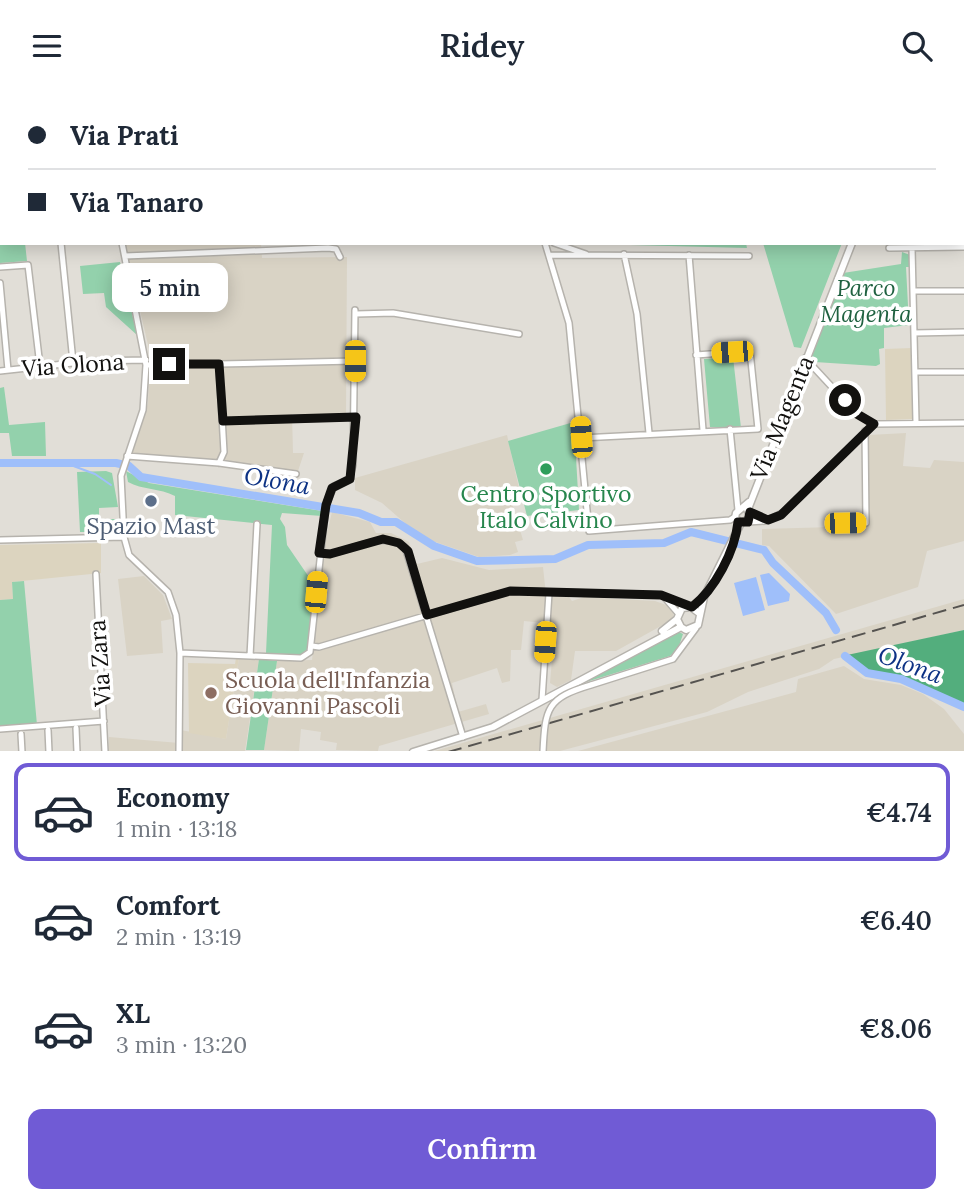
<!DOCTYPE html>
<meta charset="utf-8">
<style>
body{margin:0;font-family:Lora,serif;background:#f6f6f7;color:#1f2937;height:100vh;display:flex;flex-direction:column;font-size:26px;white-space:nowrap}
*{box-sizing:border-box;margin:0}
p{font-size:23px;color:#747a83}
.icon{flex:none;width:38px;height:38px;fill:none;stroke:currentColor;stroke-width:2;stroke-linecap:round;stroke-linejoin:round}
.map{position:relative;height:660px;overflow:hidden}
.drawer{display:flex;flex-direction:column;background:#fff;flex:1}
.drawer>*{flex:none}
.guide{position:absolute;left:0px;top:0px;width:964px;height:154px;box-shadow:0 4px 18px #0003;display:grid;align-content:center;height:154px;padding:0 28px;background:#fff}
.end{position:absolute;width:32px;height:32px;margin:-16px;border:9px solid #12110f;background:#fff;box-shadow:0 0 0 4px #fff}
.from{border-radius:50%}
.bubble{position:absolute;height:49px;border-radius:14px;background:#fff;box-shadow:0 4px 18px #0003;font-size:23px;font-weight:600;line-height:49px;text-align:center}
.car{position:absolute;width:21px;height:42px;margin:-21px -10px;border-radius:9px;box-shadow:0 0 5px 2px #0007;background:linear-gradient(#f5c518 24%,#345 0 40%,#f5c518 0 76%,#345 0 86%,#f5c518 0)}
.guide b{display:flex;align-items:center;gap:24px;height:66px;font-size:26px}
.guide b+b{border-top:2px solid #e0e1e3}
.guide i{width:18px;height:18px;background:#1f2937}
ul{padding:12px 0 0;list-style:none}
li{display:flex;align-items:center;gap:21px;height:98px;margin:0 14px 10px;padding:0 14px;border:4px solid transparent;border-radius:14px}
li div{flex:1}
li b{display:block;font-size:26px}
li em{font-style:normal;font-weight:600}
li.on{border-color:#705bd5}
li>.icon{width:63px;height:63px;stroke-width:1.5}
.button{display:flex;gap:14px;margin-top:auto;padding:14px 28px}
.button a{flex:1;height:80px;border-radius:14px;background:#705bd5;color:#fff;font-size:28px;font-weight:600;line-height:80px;text-align:center}
header{display:flex;justify-content:space-between;align-items:center;height:91px;padding:0 28px;background:#fff;font-size:32px;font-weight:600}
.map>svg:first-child{display:block}
.built{fill:#d9d3c5}
.education{fill:#dcd4bf}
.green{fill:#93d1ac}
.forest{fill:#53ae7d}
.water{fill:#9fbffa}
.lines{fill:none;stroke-linecap:round;stroke-linejoin:round}
.stream{stroke:#9fbffa;stroke-width:2}
.canal{stroke:#9fbffa;stroke-width:4.5}
.river{stroke:#9fbffa;stroke-width:8}
.minor-casing{stroke:#b6b3ad;stroke-width:8}
.tertiary-casing{stroke:#b6b3ad;stroke-width:9}
.secondary-casing{stroke:#b6b3ad;stroke-width:10}
.minor{stroke:#fff;stroke-width:5}
.tertiary{stroke:#fff;stroke-width:6}
.secondary{stroke:#fff;stroke-width:7}
.rail{stroke:#555350;stroke-width:2;stroke-dasharray:14 7;stroke-linecap:butt}
.minor-bridge-casing{stroke:#b6b3ad;stroke-width:8;stroke-linecap:butt}
.minor-bridge{stroke:#fff;stroke-width:5}
.route{stroke:#12110f;stroke-width:9}
.leisure-dot{fill:#2e9e5b;stroke:#fff;stroke-width:2.5}
.service-dot{fill:#5c6f8a;stroke:#fff;stroke-width:2.5}
.education-dot{fill:#8d6e63;stroke:#fff;stroke-width:2.5}
.labels{text-anchor:middle;stroke-width:7;stroke-linejoin:round;paint-order:stroke}
.park-label{font-size:23px;font-style:italic;fill:#1f6140;stroke:#fff}
.street-label{font-size:23px;fill:#12110f;stroke:#fff}
.leisure-label{font-size:23px;fill:#27864d;stroke:#fff}
.service-label{font-size:23px;fill:#4e5e75;stroke:#fff}
.education-label{font-size:23px;fill:#785e54;stroke:#fff;text-anchor:start}
.water-label{font-size:24px;font-style:italic;fill:#0d3284;stroke:#fff}
</style>
<header><svg class="icon" aria-label="menu" viewBox="0 0 24 24"><path d="M4 6h16M4 12h16M4 18h16"/></svg>Ridey<svg class="icon" aria-label="search" viewBox="0 0 24 24"><circle cx="10" cy="10" r="6"/><path d="M15 15l6 6"/></svg></header>
<div class="map">
<svg width="964" height="661" viewBox="0 0 964 661">
<rect width="100%" height="100%" fill="#e1ded7"/>
<path class="built" d="M100 0H548V2H100Z
M124 152H261L262 167 347 166 346 323H292L293 362H304L298 380 132 364 148 312 150 262Z
M906 342 903 375 930 377 934 369 964 371V450L927 460 918 496 836 523 769 455 762 454V438L869 435V344Z
M507 344 521 406 511 409 523 449 515 451 518 461 510 464 479 466 421 446 382 412 355 399V387Z
M332 421 370 431 376 442H391L409 451 417 473 442 467 489 479 543 476 546 504 569 506 572 510 584 506 655 510 669 515 674 524 668 531 616 560H575L571 589 557 596 550 592 555 533 524 530 521 559H511L510 590 502 592 497 577 452 592 458 621 486 613 489 623 379 655 378 660 336 659 337 652 320 649 321 641 301 638 299 660 264 659 277 570 312 569 325 450Z
M144 485 163 504 172 528 161 530 163 562 127 565 118 488Z
M964 508V539L834 568 819 578 748 601 707 621 560 660 431 661Z
M239 567 259 568 245 660H181V639L226 648Z
M844 575 864 588 901 594 923 603 944 618 964 643V660H578L796 601 798 588Z
M109 646 179 652 178 660 108 661Z"/>
<path class="education" d="M912 257 913 328 886 329 885 258Z
M101 452V482L12 491 13 508 0 509V454Z
M236 567H239L226 648 189 642 188 572 235 573Z"/>
<path class="green" d="M0 124 2 152H25L27 170 0 172Z
M630 152H746L747 157 630 154Z
M763 152H842L801 257 794 256Z
M902 161 910 164V176H906L909 234 884 237V257L879 258 880 273 876 275 815 271 809 264 843 182 901 173Z
M120 171 137 244 106 216 104 202 83 203 80 175Z
M733 266 741 337 710 336 704 268Z
M4 296 9 334 45 331 46 365H12L9 342H0V297Z
M574 331 579 419 527 425 508 350Z
M106 380 112 382 118 416 99 417V428H118V441H80L77 381Z
M126 380 149 392 322 420V425L282 422 280 428 285 436 287 454 313 492 308 558 300 564 266 562 272 434 175 424V405C160 397 142 399 128 391Z
M24 490 37 634 0 636V509L13 508 12 491Z
M677 540 683 543 678 558 670 565 583 592Z
M259 568 277 570 264 659H246Z"/>
<path class="forest" d="M964 539V614L902 586 867 580 847 564Z"/>
<path class="water" d="M769 482 790 503 789 510 768 515 760 484Z
M756 486 765 519 743 525 734 492Z"/>
<g class="lines">
<path class="stream" d="M68 373 95 383 111 394"/>
<path class="canal" d="M559 0 560 2"/>
<path class="river" d="M0 372H116L129 375 141 386 359 422 381 431H396L434 455 477 470 555 468 588 454 664 452 691 441 764 459 773 472 826 522 836 539
M845 565 867 582 901 588 964 616"/>
<g class="minor-casing">
<path id="minor" d="M98 0V2
M343 0V2
M962 132H964
M61 152 73 271
M122 152 146 274 143 319 121 385 124 446 129 464 168 501 176 524 180 562 179 661
M545 152 569 232 589 440 730 429 735 426
M554 152 586 163
M889 157 964 156
M912 157 916 331
M624 163 637 223 649 342
M549 164 749 165
M689 164 703 339
M125 165 328 157 336 158 340 166
M0 176 28 174 40 275
M0 192 8 279
M913 200H964
M356 223 393 222 519 243
M914 242 964 241
M805 267 857 323 874 333
M219 273 355 270
M146 274 219 273 224 361 219 372
M0 280 91 270 146 269
M915 281H964
M223 330 356 326
M730 338 738 419
M581 347 758 338 750 260 696 264
M127 365 219 372 296 383
M750 421 768 429
M748 431 766 430 784 421 874 333 964 332
M845 432H866L865 340
M0 449 124 446
M319 462C349 466 377 437 405 456L463 646
M96 483 105 661
M665 507 678 522
M312 555 319 556 510 500 661 504 687 515
M180 562 301 567 310 561 326 414 334 395 349 389 353 374 355 219
M250 565 257 433
M591 594 673 568 696 537
M542 609 549 502
M76 637 77 661
M0 638 104 630
M48 639 49 661
M21 643 22 661"/>
</g>
<g class="tertiary-casing">
<path id="tertiary" d="M956 2 957 0
M748 418 852 152
M741 432 735 427 736 422 749 411
M741 432 751 427 747 418
M677 528 681 536 686 539 698 534 704 506 741 432
M662 540 677 528 682 517 691 516 699 522
M413 661 493 636 681 536"/>
</g>
<g class="secondary-casing">
<path id="secondary" d="M926 2 928 0
M0 109H2"/>
</g>
<use href="#minor" class="minor"/>
<use href="#tertiary" class="tertiary"/>
<use href="#secondary" class="secondary"/>
<path class="rail" d="M448 661 964 514"/>
<g class="minor-bridge-casing">
<path id="minor-bridge" d="M543 661C545 617 547 607 591 594"/>
</g>
<use href="#minor-bridge" class="minor-bridge"/>
</g>
<g class="lines">
<path class="route" d="M169 273H219L223 330 356 326 350 388 332 397 326 414 319 462 330 463 383 448 399 452 408 460 427 524 510 500 661 504 692 516C715 498 735 460 738 431H748L750 421 768 429 781 424 874 333 857 323 845 309"/>
</g>
<circle class="leisure-dot" cx="546" cy="378" r="7"/>
<circle class="service-dot" cx="151" cy="410" r="7"/>
<circle class="education-dot" cx="211" cy="602" r="7"/>
<g class="labels">
<g class="park-label">
<text x="866" y="205">Parco<tspan x="866" dy="26">Magenta</tspan></text>
</g>
<g class="street-label">
<text transform="translate(73 274) rotate(-4)" y="8">Via Olona</text>
<text transform="translate(782 327) rotate(-68)" y="8">Via Magenta</text>
<text transform="translate(100 572) rotate(-94)" y="8">Via Zara</text>
</g>
<g class="leisure-label">
<text x="546" y="411">Centro Sportivo<tspan x="546" dy="26">Italo Calvino</tspan></text>
</g>
<g class="service-label">
<text x="151" y="443">Spazio Mast</text>
</g>
<g class="education-label">
<text x="225" y="597">Scuola dell'Infanzia<tspan x="225" dy="26">Giovanni Pascoli</tspan></text>
</g>
<g class="water-label">
<text transform="translate(277 390) rotate(10)" y="8">Olona</text>
<text transform="translate(910 574) rotate(20)" y="8">Olona</text>
</g>
</g>
</svg>
<i class="end from" style="left:845px;top:309px"></i>
<i class="end" style="left:169px;top:273px"></i>
<div class="bubble" style="left:112px;top:172px;width:116px">5 min</div>
<i class="car" style="left:732px;top:261px;rotate:266deg"></i>
<i class="car" style="left:355px;top:270px;rotate:180deg"></i>
<i class="car" style="left:581px;top:346px;rotate:356deg"></i>
<i class="car" style="left:845px;top:432px;rotate:89deg"></i>
<i class="car" style="left:316px;top:501px;rotate:5deg"></i>
<i class="car" style="left:545px;top:551px;rotate:184deg"></i>
<div class="guide">
<b><i class="from"></i>Via Prati</b>
<b><i></i>Via Tanaro</b>
</div>
</div>
<section class="drawer">
<ul>
<li class="on"><svg class="icon" aria-label="car" viewBox="0 0 24 24"><path d="M5 17H2v-5l4-1 3-4h7l3 4 3 1v5h-3M9 17h6M6 11h13"/><circle cx="7" cy="17" r="2"/><circle cx="17" cy="17" r="2"/></svg><div><b>Economy</b><p>1 min · 13:18</p></div><em>€4.74</em></li>
<li><svg class="icon" aria-label="car" viewBox="0 0 24 24"><path d="M5 17H2v-5l4-1 3-4h7l3 4 3 1v5h-3M9 17h6M6 11h13"/><circle cx="7" cy="17" r="2"/><circle cx="17" cy="17" r="2"/></svg><div><b>Comfort</b><p>2 min · 13:19</p></div><em>€6.40</em></li>
<li><svg class="icon" aria-label="car" viewBox="0 0 24 24"><path d="M5 17H2v-5l4-1 3-4h7l3 4 3 1v5h-3M9 17h6M6 11h13"/><circle cx="7" cy="17" r="2"/><circle cx="17" cy="17" r="2"/></svg><div><b>XL</b><p>3 min · 13:20</p></div><em>€8.06</em></li>
</ul>
<div class="button"><a>Confirm</a></div>
</section>
